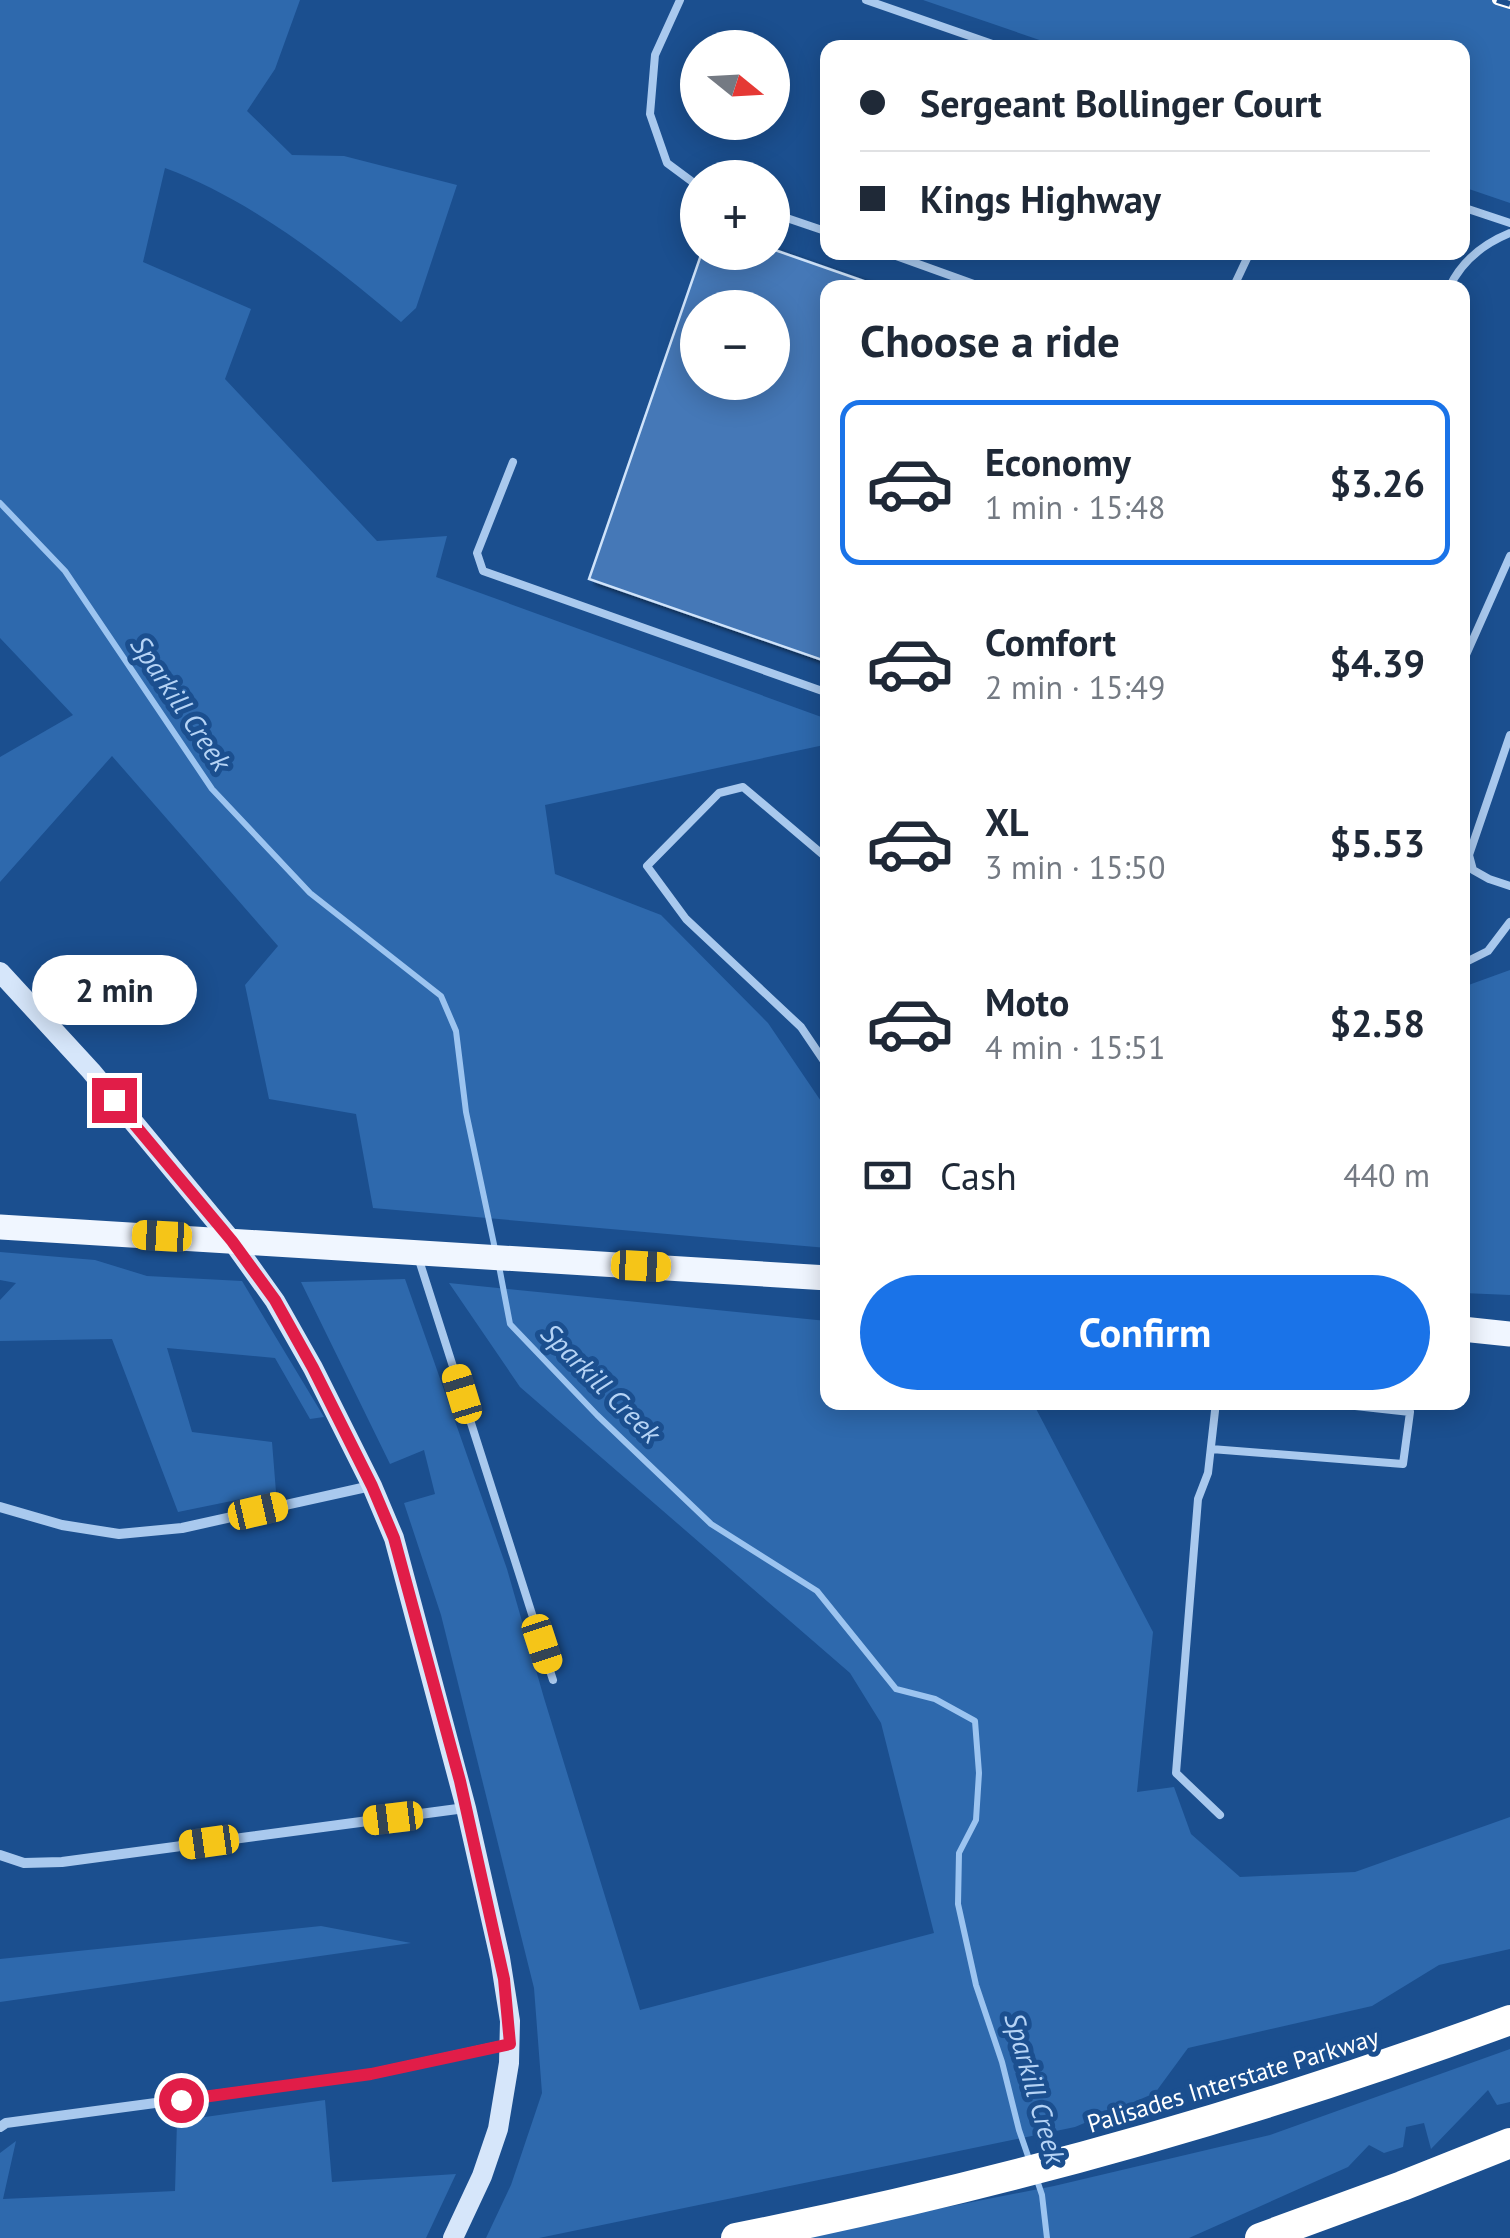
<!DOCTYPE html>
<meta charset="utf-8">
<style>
body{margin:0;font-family:"PT Sans",sans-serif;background:#f2f2f3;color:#1f2937;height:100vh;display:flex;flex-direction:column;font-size:38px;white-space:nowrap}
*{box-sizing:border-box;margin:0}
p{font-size:32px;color:#747a83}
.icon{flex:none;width:55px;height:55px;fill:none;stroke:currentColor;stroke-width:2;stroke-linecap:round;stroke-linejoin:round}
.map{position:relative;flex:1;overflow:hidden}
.sheet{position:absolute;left:820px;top:280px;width:650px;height:1130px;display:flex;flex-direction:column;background:#fff;border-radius:20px;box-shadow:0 5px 25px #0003}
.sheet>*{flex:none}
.hud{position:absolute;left:820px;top:40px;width:650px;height:220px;border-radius:20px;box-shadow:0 5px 25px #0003;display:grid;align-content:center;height:220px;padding:0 40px;background:#fff}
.needle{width:65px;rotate:108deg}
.fabs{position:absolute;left:680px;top:30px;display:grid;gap:20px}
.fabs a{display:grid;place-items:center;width:110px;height:110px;border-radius:50%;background:#fff;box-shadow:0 5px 25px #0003;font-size:50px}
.end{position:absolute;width:45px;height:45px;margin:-22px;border:12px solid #e11d48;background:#fff;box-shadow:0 0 0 5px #fff}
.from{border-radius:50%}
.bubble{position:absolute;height:70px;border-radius:35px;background:#fff;box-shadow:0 5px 25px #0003;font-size:32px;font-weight:700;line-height:70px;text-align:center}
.car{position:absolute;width:30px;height:60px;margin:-30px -15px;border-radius:12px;box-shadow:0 0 8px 2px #0007;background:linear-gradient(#f5c518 24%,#345 0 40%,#f5c518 0 76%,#345 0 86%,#f5c518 0)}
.hud b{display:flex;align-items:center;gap:35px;height:95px;font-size:38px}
.hud b+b{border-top:2px solid #e0e1e3}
.hud i{width:25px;height:25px;background:#1f2937}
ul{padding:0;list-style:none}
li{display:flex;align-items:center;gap:30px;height:165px;margin:0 20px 15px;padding:0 20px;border:5px solid transparent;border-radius:20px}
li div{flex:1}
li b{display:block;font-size:38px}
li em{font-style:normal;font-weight:700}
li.on{border-color:#1a73e8}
li>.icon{width:90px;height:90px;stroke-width:1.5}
h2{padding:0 40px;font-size:45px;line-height:120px}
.pay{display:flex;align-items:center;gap:25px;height:110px;padding:0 40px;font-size:38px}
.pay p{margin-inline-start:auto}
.primary-button{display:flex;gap:20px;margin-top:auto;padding:20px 40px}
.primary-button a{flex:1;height:115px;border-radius:60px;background:#1a73e8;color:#fff;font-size:40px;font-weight:700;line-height:115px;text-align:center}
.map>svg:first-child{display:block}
.green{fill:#2e69ad}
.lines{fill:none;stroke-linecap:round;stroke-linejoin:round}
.stream{stroke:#9cc4f0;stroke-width:6}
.building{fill:#4478b7;stroke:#cfe3fa;stroke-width:2.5;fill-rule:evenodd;filter:url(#shadow)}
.lane{stroke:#a9c9ee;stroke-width:8}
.street{stroke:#a9c9ee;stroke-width:10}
.secondary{stroke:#d6e6fa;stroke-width:20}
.primary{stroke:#f0f6ff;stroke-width:25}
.highway{stroke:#fff;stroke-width:30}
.rail-casing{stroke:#fff;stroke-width:10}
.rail{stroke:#1b4f8f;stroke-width:6;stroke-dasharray:19;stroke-linecap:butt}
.route{stroke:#e11d48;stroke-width:12}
.labels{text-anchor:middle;stroke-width:10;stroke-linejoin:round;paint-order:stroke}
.street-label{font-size:25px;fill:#fff;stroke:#1b4f8f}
.water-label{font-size:28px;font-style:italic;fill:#b5d3f5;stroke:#1b4f8f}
</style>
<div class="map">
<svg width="1510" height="2238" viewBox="0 0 1510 2238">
<defs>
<filter id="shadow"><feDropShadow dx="7" dy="4" stdDeviation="2.5" flood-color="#0009"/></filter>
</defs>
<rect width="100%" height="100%" fill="#1b4f8f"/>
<path class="green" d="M0 0H300L275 69 247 111 292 155 344 156 457 185 416 308 401 322C330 262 253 201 165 168L143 262 251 309 225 379 377 541 447 536 436 577 827 719V749L824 745 545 805 555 874 661 915 768 1023 827 1110V1248L373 1208 356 1114 269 1099 245 985 278 946 112 756 0 882V757L73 715 0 638Z
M923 0H1510V203L1463 187 1462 48 1060 47Z
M1510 970V1295L1463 1293V987Z
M0 1252 95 1260 147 1276 242 1281 324 1417 310 1419 275 1358 167 1348 192 1432 272 1442 276 1492 178 1512 112 1339 0 1341V1300L16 1283 0 1280Z
M405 1279 507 1569 544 1698 640 2010 934 1933 881 1723 850 1673 520 1387 449 1283 827 1321 828 1402 1033 1403 1153 1632 1137 1792 1174 1787 1191 1834 1240 1877 1355 1872 1510 1817V1949L1439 1965 1372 2006 1188 2048 1155 2093 1075 2127 539 2238H486L511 2185 542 2093 534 1988 441 1615 404 1503 435 1494 424 1450 390 1464 301 1282Z
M321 1926 411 1943 0 2002V1959Z
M1510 2049V2102L1497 2105 1488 2090 1431 2149 1424 2123 1406 2127 1403 2147 1384 2153 1369 2145 1348 2167 1189 2238H790L1054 2186 1270 2135Z
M325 2100 332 2182 456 2174 426 2238H0V2153L16 2141 3 2199 175 2191 177 2121Z"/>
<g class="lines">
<path class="stream" d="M0 503 65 571 212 789 310 893 441 996 456 1031 466 1112 495 1249
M499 1266 510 1324 597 1415 711 1524 817 1591 896 1689 935 1699 975 1721 979 1773 976 1820 959 1853 958 1904 976 1985 1002 2062 1019 2130 1029 2159
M1037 2180 1042 2195 1047 2238"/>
</g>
<path class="building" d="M772 249 875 285V288H828V662L589 579 702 252H772ZM698 308H772V382H698Z"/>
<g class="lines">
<path class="lane" d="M680 0 655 55 650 114 667 163 698 186
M866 0 1004 48
M1462 207 1510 223
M772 213 828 232
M885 252 985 288
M1233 288 1250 252
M1449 288C1461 262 1483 244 1510 233
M513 462 477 553 483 571 828 693
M1462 664 1510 556
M1510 735 1469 855 1473 870 1489 879 1510 886
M828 859 743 787 719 793 647 866 686 919 801 1027 828 1067
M1462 964 1488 951 1510 922
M419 1260 553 1680
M1216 1402 1208 1473 1198 1499 1176 1773 1220 1815
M1211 1449 1403 1464 1410 1412 1319 1402"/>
<path class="street" d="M0 1507 62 1525 119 1534 182 1528 371 1486
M0 1855 24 1863 62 1862 465 1808
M0 2127 6 2123 371 2074 509 2044"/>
<path class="secondary" d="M0 972 91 1071 232 1241 275 1301 313 1368 372 1486 394 1538 466 1808 500 1958 510 2021 509 2063 498 2129 482 2176 453 2238"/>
<path class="primary" d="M0 1227 828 1278
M1462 1329 1510 1334"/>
<path class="highway" d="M736 2238C999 2186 1258 2113 1510 2020
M1260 2238 1402 2186 1510 2143"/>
<g class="rail-casing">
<path id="rail" d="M1497 0 1510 4"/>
</g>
<use href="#rail" class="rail"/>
</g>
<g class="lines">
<path class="route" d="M114 1100 232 1241 275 1300 313 1368 372 1486 394 1538 460 1781 504 1979 510 2044 371 2074 181 2100"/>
</g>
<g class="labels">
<g class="street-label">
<text transform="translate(1233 2080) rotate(-17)" y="9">Palisades Interstate Parkway</text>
</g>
<g class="water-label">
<text transform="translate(181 703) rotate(56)" y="10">Sparkill Creek</text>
<text transform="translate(601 1383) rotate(45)" y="10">Sparkill Creek</text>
<text transform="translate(1035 2088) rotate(74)" y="10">Sparkill Creek</text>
</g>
</g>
</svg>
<div class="fabs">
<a><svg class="needle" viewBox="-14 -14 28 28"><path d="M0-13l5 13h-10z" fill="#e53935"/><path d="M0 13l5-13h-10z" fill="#747a83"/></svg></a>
<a>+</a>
<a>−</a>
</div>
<i class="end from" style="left:181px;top:2100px"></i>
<i class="end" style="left:114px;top:1100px"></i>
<div class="bubble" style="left:32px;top:955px;width:165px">2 min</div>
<i class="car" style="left:162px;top:1236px;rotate:273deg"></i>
<i class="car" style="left:641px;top:1266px;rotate:93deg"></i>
<i class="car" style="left:462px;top:1394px;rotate:343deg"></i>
<i class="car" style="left:258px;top:1511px;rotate:77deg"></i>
<i class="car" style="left:542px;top:1644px;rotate:162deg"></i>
<i class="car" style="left:393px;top:1818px;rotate:263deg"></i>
<i class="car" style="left:209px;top:1842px;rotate:262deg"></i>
<div class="hud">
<b><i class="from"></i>Sergeant Bollinger Court</b>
<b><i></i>Kings Highway</b>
</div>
<section class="sheet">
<h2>Choose a ride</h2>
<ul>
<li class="on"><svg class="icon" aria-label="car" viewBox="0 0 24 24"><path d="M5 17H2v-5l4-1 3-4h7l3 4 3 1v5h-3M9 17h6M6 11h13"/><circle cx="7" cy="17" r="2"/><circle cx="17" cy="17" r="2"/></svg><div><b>Economy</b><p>1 min · 15:48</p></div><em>$3.26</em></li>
<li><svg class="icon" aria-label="car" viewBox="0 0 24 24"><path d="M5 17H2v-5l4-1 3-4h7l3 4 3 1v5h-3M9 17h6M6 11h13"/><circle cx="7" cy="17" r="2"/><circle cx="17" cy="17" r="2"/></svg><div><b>Comfort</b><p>2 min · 15:49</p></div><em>$4.39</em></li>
<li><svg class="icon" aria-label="car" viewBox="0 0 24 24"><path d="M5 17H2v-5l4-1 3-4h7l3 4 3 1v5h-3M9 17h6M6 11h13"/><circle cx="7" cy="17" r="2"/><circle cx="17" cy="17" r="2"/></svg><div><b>XL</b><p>3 min · 15:50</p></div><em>$5.53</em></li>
<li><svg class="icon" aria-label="car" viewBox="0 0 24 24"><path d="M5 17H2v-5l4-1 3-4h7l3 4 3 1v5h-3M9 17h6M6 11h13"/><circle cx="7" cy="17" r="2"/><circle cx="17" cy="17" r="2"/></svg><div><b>Moto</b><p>4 min · 15:51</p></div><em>$2.58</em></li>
</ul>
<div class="pay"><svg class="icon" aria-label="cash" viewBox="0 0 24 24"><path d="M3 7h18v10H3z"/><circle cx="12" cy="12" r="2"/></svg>Cash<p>440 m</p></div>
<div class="primary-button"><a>Confirm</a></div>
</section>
</div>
